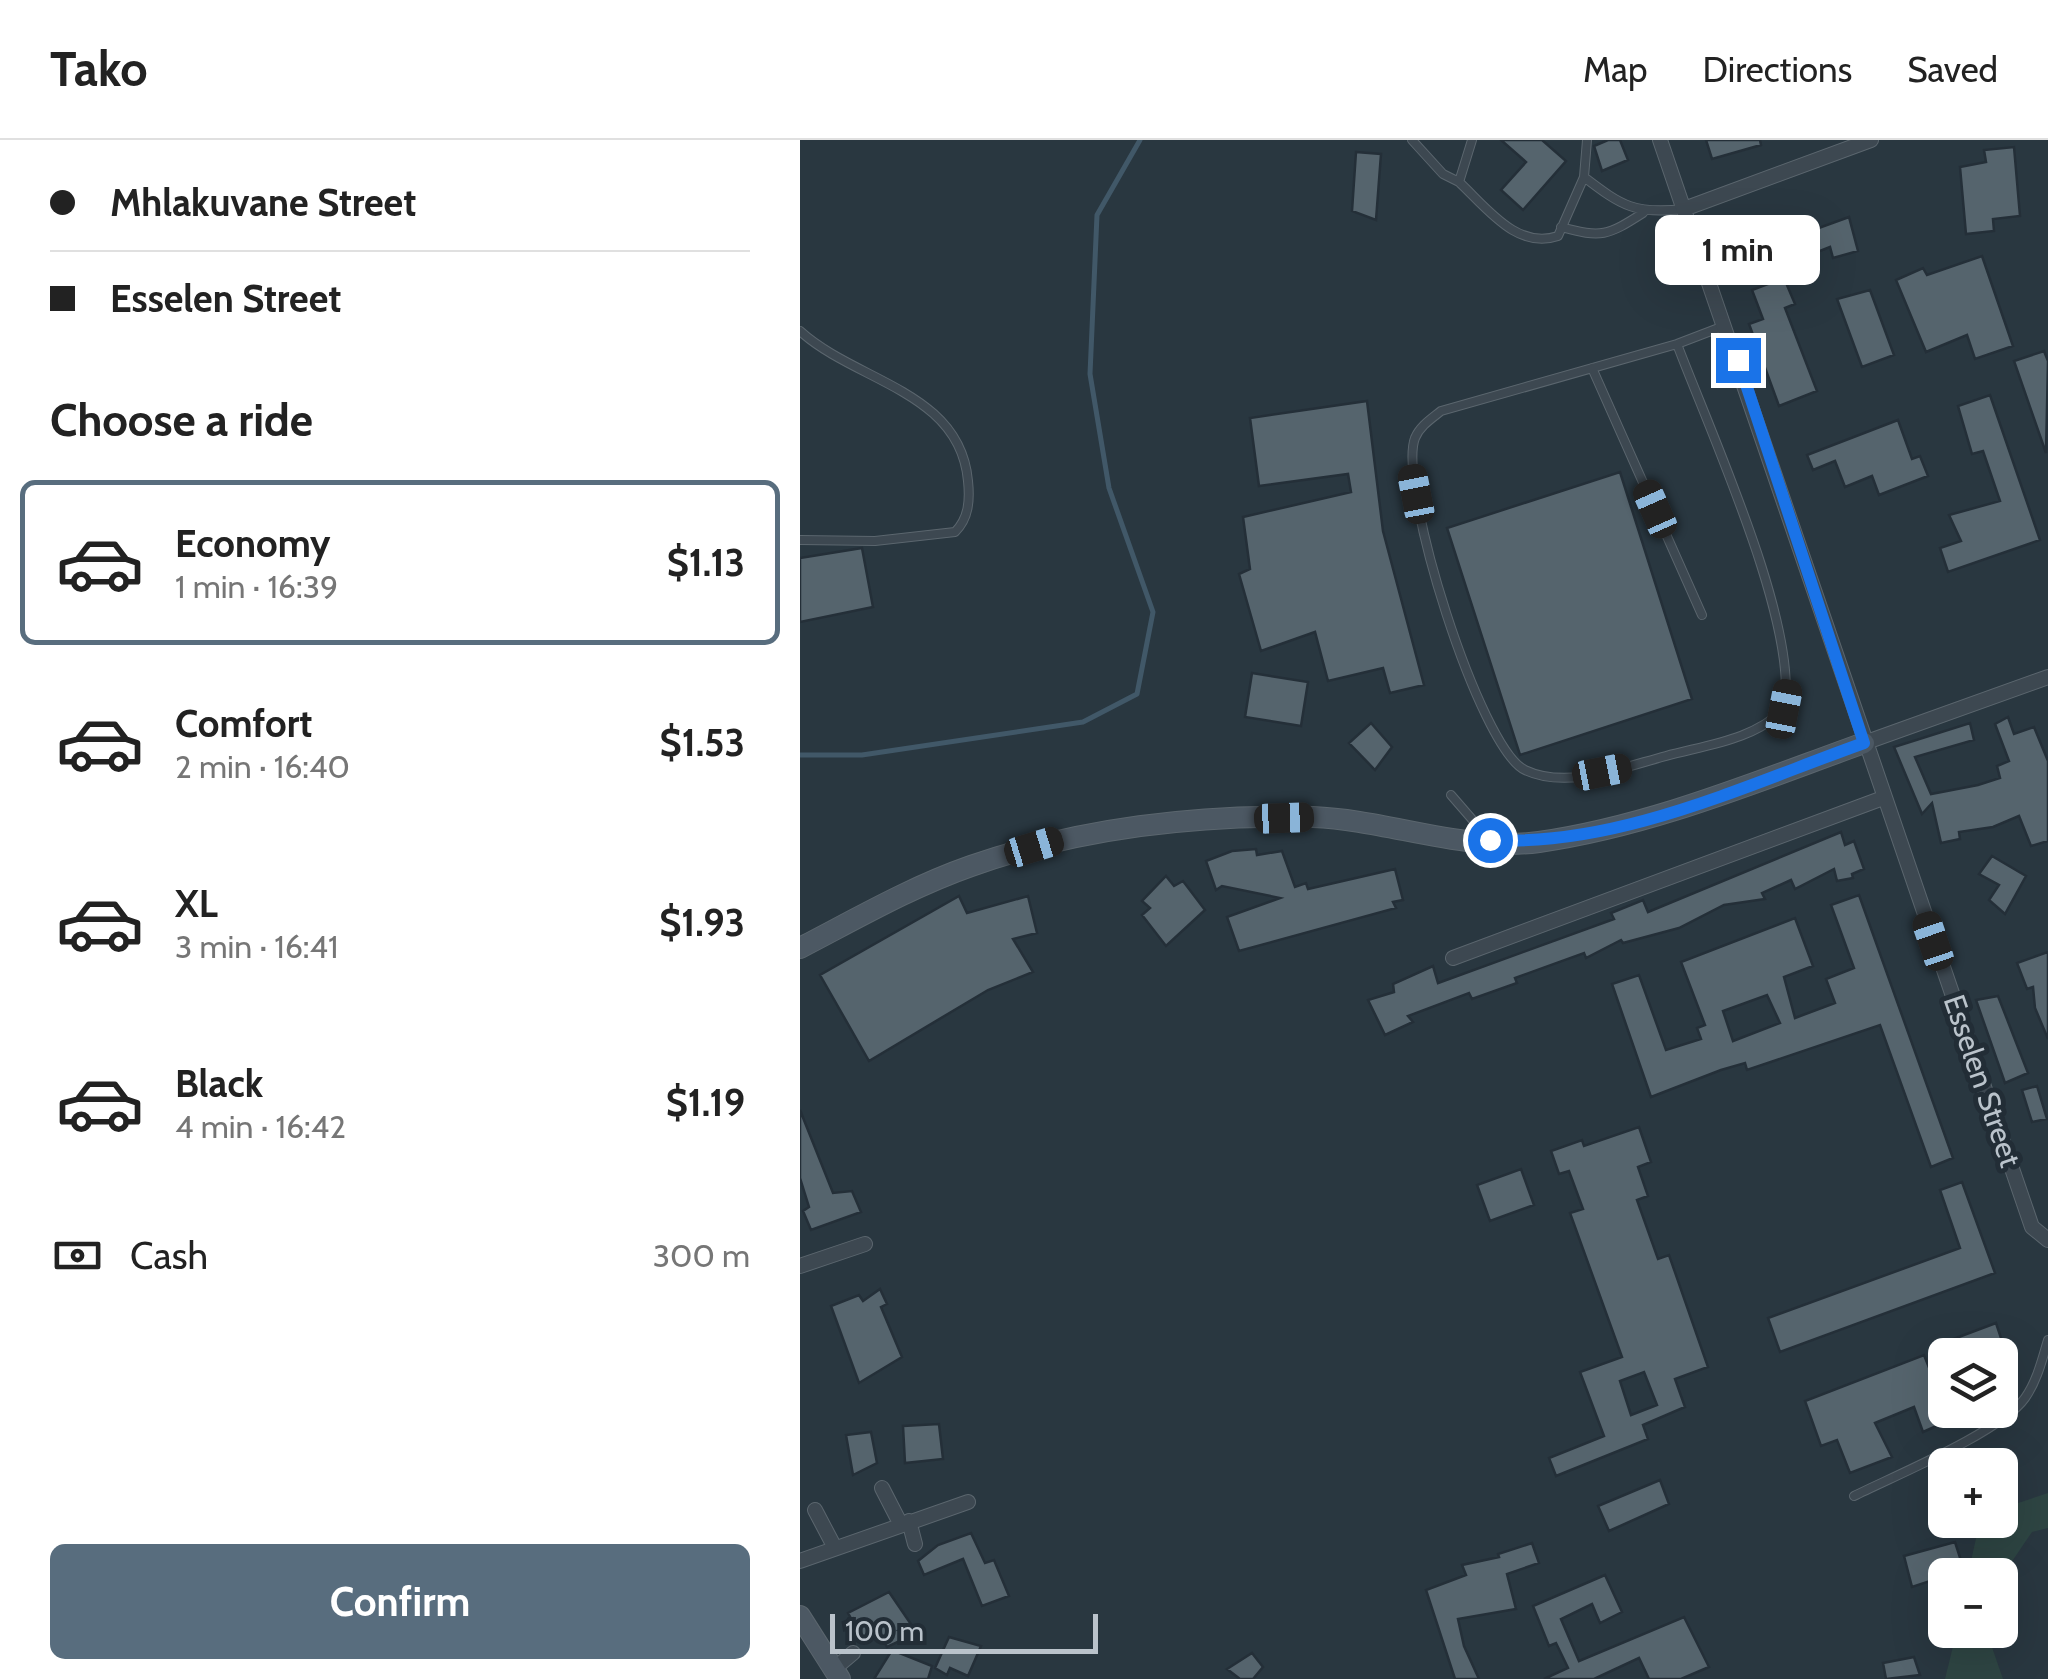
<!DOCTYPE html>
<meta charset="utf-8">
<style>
body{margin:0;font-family:Cabin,sans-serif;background:#f6f6f6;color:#222;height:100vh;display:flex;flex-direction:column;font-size:38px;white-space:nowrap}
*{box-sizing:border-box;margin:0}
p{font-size:32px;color:#767676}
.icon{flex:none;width:55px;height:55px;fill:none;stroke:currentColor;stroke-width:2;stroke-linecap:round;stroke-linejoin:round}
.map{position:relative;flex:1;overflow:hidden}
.drawer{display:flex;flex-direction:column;background:#fff;width:800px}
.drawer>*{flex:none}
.hud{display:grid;align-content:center;height:220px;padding:0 50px;background:#fff}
.tools{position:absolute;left:1128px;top:1198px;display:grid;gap:20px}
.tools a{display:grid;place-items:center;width:90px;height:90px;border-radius:15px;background:#fff;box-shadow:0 10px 40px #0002;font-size:50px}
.scale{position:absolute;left:30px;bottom:25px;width:268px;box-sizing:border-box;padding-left:10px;border:5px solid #bac3cb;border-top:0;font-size:28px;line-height:35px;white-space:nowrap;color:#bac3cb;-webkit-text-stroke:8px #222d36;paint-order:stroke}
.end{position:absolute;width:45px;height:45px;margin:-22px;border:12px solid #1a73e8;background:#fff;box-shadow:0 0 0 5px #fff}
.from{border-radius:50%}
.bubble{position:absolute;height:70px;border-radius:15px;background:#fff;box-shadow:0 10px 40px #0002;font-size:32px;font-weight:800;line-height:70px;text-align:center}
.car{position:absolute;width:30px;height:60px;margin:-30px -15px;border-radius:12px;box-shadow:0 0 8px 2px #0007;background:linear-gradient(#222 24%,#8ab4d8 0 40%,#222 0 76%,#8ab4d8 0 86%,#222 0)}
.hud b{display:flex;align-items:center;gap:35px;height:95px;font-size:38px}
.hud b+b{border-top:2px solid #e0e0e0}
.hud i{width:25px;height:25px;background:#222}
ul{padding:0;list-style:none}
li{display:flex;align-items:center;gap:30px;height:165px;margin:0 20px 15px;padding:0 30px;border:5px solid transparent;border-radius:15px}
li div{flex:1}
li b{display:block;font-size:38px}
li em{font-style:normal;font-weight:800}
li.active{border-color:#586d7e}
li>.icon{width:90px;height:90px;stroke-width:1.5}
h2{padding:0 50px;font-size:45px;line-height:120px}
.pay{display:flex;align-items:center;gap:25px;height:110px;padding:0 50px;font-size:38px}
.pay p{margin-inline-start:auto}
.primary-button{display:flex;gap:20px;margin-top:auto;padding:20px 50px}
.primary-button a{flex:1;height:115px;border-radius:15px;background:#586d7e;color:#fff;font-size:40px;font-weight:800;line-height:115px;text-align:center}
header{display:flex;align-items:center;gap:60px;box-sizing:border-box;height:140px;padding:0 50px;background:#fff;border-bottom:2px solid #e0e0e0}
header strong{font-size:48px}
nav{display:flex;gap:55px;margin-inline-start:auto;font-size:35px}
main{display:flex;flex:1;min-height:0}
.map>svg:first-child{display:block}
.green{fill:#2e4543}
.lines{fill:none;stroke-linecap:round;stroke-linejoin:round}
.stream{stroke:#415868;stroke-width:5}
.building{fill:#55646d;stroke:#242f38;stroke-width:2.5;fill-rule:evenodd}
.lane-casing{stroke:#5b666e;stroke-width:10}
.street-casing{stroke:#5b666e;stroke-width:16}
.secondary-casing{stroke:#5b666e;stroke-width:22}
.lane{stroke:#3d4851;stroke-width:8}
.street{stroke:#3d4851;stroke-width:14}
.secondary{stroke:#4c5863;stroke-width:20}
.route{stroke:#1a73e8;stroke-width:12}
.labels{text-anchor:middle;stroke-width:10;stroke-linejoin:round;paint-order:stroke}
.street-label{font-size:30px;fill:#bac3cb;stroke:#222d36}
</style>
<header>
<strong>Tako</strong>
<nav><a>Map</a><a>Directions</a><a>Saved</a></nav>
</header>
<main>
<section class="drawer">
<div class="hud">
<b><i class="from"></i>Mhlakuvane Street</b>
<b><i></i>Esselen Street</b>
</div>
<h2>Choose a ride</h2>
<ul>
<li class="active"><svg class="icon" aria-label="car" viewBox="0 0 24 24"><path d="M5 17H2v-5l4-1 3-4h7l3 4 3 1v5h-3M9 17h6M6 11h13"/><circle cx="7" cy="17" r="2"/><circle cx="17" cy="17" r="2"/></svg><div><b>Economy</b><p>1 min · 16:39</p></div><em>$1.13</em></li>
<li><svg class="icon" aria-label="car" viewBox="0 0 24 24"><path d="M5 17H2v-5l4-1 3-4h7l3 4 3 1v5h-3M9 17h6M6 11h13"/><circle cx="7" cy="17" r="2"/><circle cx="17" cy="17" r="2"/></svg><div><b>Comfort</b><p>2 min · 16:40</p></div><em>$1.53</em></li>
<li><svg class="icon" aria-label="car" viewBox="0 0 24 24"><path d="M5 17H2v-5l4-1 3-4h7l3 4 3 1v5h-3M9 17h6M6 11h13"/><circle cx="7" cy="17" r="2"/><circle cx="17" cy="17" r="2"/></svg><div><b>XL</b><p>3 min · 16:41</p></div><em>$1.93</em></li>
<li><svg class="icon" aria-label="car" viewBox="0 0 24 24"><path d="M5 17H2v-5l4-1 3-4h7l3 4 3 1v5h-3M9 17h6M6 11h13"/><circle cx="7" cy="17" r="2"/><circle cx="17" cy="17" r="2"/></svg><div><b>Black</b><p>4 min · 16:42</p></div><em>$1.19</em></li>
</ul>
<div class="pay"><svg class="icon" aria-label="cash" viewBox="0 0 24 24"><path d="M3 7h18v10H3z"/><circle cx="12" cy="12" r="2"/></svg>Cash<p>300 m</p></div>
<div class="primary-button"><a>Confirm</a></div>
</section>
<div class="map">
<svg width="1248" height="1539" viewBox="0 0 1248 1539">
<rect width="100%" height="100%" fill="#293740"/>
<path class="green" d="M1248 1353V1388L1232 1392 1200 1439V1435H1168L1180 1380H1200V1369Z
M1157 1490H1186L1203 1539H1145Z"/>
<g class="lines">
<path class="stream" d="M0 615H62L283 582 337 554 353 472 309 348 290 234 297 75 340 0"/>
</g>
<path class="building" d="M701 0H742L766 21 723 70 701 50 726 22Z
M808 0H820L828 20 802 31 794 6Z
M906 0H960L961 5 912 19Z
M1214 7 1220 76 1193 79 1194 91 1166 94 1160 27 1186 22 1184 10Z
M556 12 581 14 576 80 552 71Z
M1001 77 1008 92 1049 77 1058 111 1033 118 1030 107 997 120 984 97 994 93 990 84Z
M1182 116 1213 206 1175 219 1167 195 1126 212 1096 140 1123 128 1127 135Z
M984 138 995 164 985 168 1017 251 979 266 949 184 963 179 952 150Z
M1070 150 1094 215 1062 227 1037 159Z
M1244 211 1248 221 1246 313 1214 221Z
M1190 255 1240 400 1148 432 1140 408 1161 401 1149 375 1200 361 1183 311 1172 314 1158 266Z
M567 261 583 391 624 545 590 553 583 528 528 541 515 492 461 511 439 434 450 429 443 377 551 352 548 334 459 346 450 278Z
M1098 280 1112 319 1120 316 1128 336 1079 355 1072 336 1045 347 1035 321 1013 330 1007 315Z
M820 332 892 559 720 615 647 388Z
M62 408 73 467 0 482V418Z
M452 533 508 542 501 586 445 577Z
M1208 577 1214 594 1234 587 1248 621V701L1231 706 1219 676 1193 687 1159 692 1160 699 1141 703 1132 663 1122 674 1094 607 1170 583 1174 600 1115 617 1131 654 1178 645 1200 638 1197 626 1209 621 1195 584Z
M571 583 592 607 575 630 549 603Z
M1041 692 1045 705 1054 701 1064 729 1052 734 1053 738 1037 741 1034 729 995 749 991 740 962 753 965 759 924 765 879 788 823 803 821 800 786 818 784 813 715 838 717 843 672 859 669 853 608 876 613 882 585 895 568 860 594 852 593 844 633 826 638 843 814 779 811 773 843 760 848 772Z
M456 709 457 715 482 711 495 747 506 743 508 749 595 729 603 760 593 762 596 768 439 811 427 777 480 758 422 746 416 750 406 721 432 711Z
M1192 716 1226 736 1205 774 1189 760 1199 745 1179 734Z
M366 736 374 746 383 741 405 770 366 806 342 775 350 768 342 761Z
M1059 755 1153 1018 1131 1027 1080 885 947 930 945 923 921 930 851 957 812 844 839 835 866 910 901 899 897 888 905 885 881 822 995 778 1013 826 984 837 995 878 1035 863 1026 839 1054 828 1031 765ZM967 855 980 883 933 901 923 871Z
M159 756 167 773 228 756 237 793 213 799 233 832 188 850 69 921 20 835Z
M1248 812V899L1235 868 1233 847 1227 849 1217 823Z
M1198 856 1228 933 1205 943 1176 860Z
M1237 946 1247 979 1232 982 1222 950Z
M0 970 33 1053 52 1051 61 1072 11 1090 3 1071 9 1067 0 1038Z
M839 987 851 1022 838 1027 848 1056 837 1060 858 1119 869 1115 908 1227 875 1239 885 1267 843 1285 848 1299 756 1336 749 1318 804 1296 780 1232 822 1217 770 1073 783 1069 769 1031 759 1034 751 1011 782 1000 784 1006ZM844 1232 857 1265 831 1275 820 1241Z
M721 1029 734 1065 690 1081 677 1045Z
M1162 1042 1195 1133 980 1212 968 1178 1160 1108 1140 1050Z
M80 1149 87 1164 81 1167 102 1217 59 1243 31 1166 59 1155 63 1161Z
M1196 1183 1203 1204 1182 1215H1154L1148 1201Z
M1124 1215 1150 1280 1123 1292 1114 1267 1075 1283 1092 1317 1050 1333 1037 1300 1021 1306 1005 1261Z
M139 1284 143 1319 105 1323 103 1286Z
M71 1292 77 1323 53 1335 46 1295Z
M860 1340 869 1364 809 1391 798 1366Z
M171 1393 185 1423 194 1420 209 1456 182 1466 163 1419 124 1435 118 1421 138 1405Z
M1155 1402 1164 1430 1112 1447 1104 1416Z
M732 1403 739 1423 707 1434 716 1469 658 1479 664 1506 679 1539H655L626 1450 666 1435 662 1425 699 1417 698 1414Z
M805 1435 822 1472 800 1483 792 1464 761 1479 779 1521 884 1477 909 1527 881 1539H849L839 1518 794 1539H744L768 1528 756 1503 749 1506 733 1466Z
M89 1452 117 1493 87 1507 79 1493 63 1500 48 1473Z
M149 1497 181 1506 168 1536 150 1528 147 1535 135 1528Z
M92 1510 132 1526 128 1539H74Z
M452 1513 463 1527 453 1539H440L427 1529Z
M1114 1517 1120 1535 1086 1539 1083 1523Z"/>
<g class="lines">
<g class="lane-casing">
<path id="lane" d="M612 0 643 34 659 42 672 0
M784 37C823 67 835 74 884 69
M659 42C687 68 717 110 758 96L784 37 787 0
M761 87C802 98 807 96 843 73
M0 191C56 242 160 251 168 341 170 360 169 378 155 392L75 401 0 400
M877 204C909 289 1000 487 984 569 954 600 906 605 866 616 824 627 767 650 725 630 680 609 597 345 615 298 620 286 631 279 641 271L877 204 924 186
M792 228 902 475
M651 655 690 700
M1054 1356C1094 1336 1201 1292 1225 1258 1237 1241 1242 1220 1248 1200"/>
</g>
<g class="street-casing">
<path id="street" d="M860 0 1232 1087 1248 1100
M884 69 1071 0
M1064 603 1248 537
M653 818 1083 658
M0 1126 65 1104
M82 1348 100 1383
M15 1370 35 1408
M109 1381 115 1404
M0 1421 168 1362
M34 1529 53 1513"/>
</g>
<g class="secondary-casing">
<path id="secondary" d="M0 808C56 779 111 747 171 726 279 688 399 674 513 677 588 680 663 712 739 702 851 686 958 641 1064 603
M0 1476 40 1539"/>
</g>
<use href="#lane" class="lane"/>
<use href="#street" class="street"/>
<use href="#secondary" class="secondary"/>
</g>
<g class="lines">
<path class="route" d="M690 700C818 707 946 645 1064 603L938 220"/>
</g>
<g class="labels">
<g class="street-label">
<text transform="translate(1182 941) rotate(71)" y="10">Esselen Street</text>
</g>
</g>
</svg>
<div class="tools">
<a><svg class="icon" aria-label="layers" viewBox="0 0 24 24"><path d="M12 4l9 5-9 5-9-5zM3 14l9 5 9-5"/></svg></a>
<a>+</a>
<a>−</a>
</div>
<div class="scale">100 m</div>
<i class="end from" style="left:690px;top:700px"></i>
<i class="end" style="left:938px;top:220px"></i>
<div class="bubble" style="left:855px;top:75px;width:165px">1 min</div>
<i class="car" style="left:616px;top:354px;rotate:349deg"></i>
<i class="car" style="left:855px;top:369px;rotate:336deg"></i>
<i class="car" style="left:984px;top:569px;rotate:11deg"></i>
<i class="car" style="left:802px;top:632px;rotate:79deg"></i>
<i class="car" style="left:484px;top:678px;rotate:88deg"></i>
<i class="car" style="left:234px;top:707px;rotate:73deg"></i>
<i class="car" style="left:1133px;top:801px;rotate:341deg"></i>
</div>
</main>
